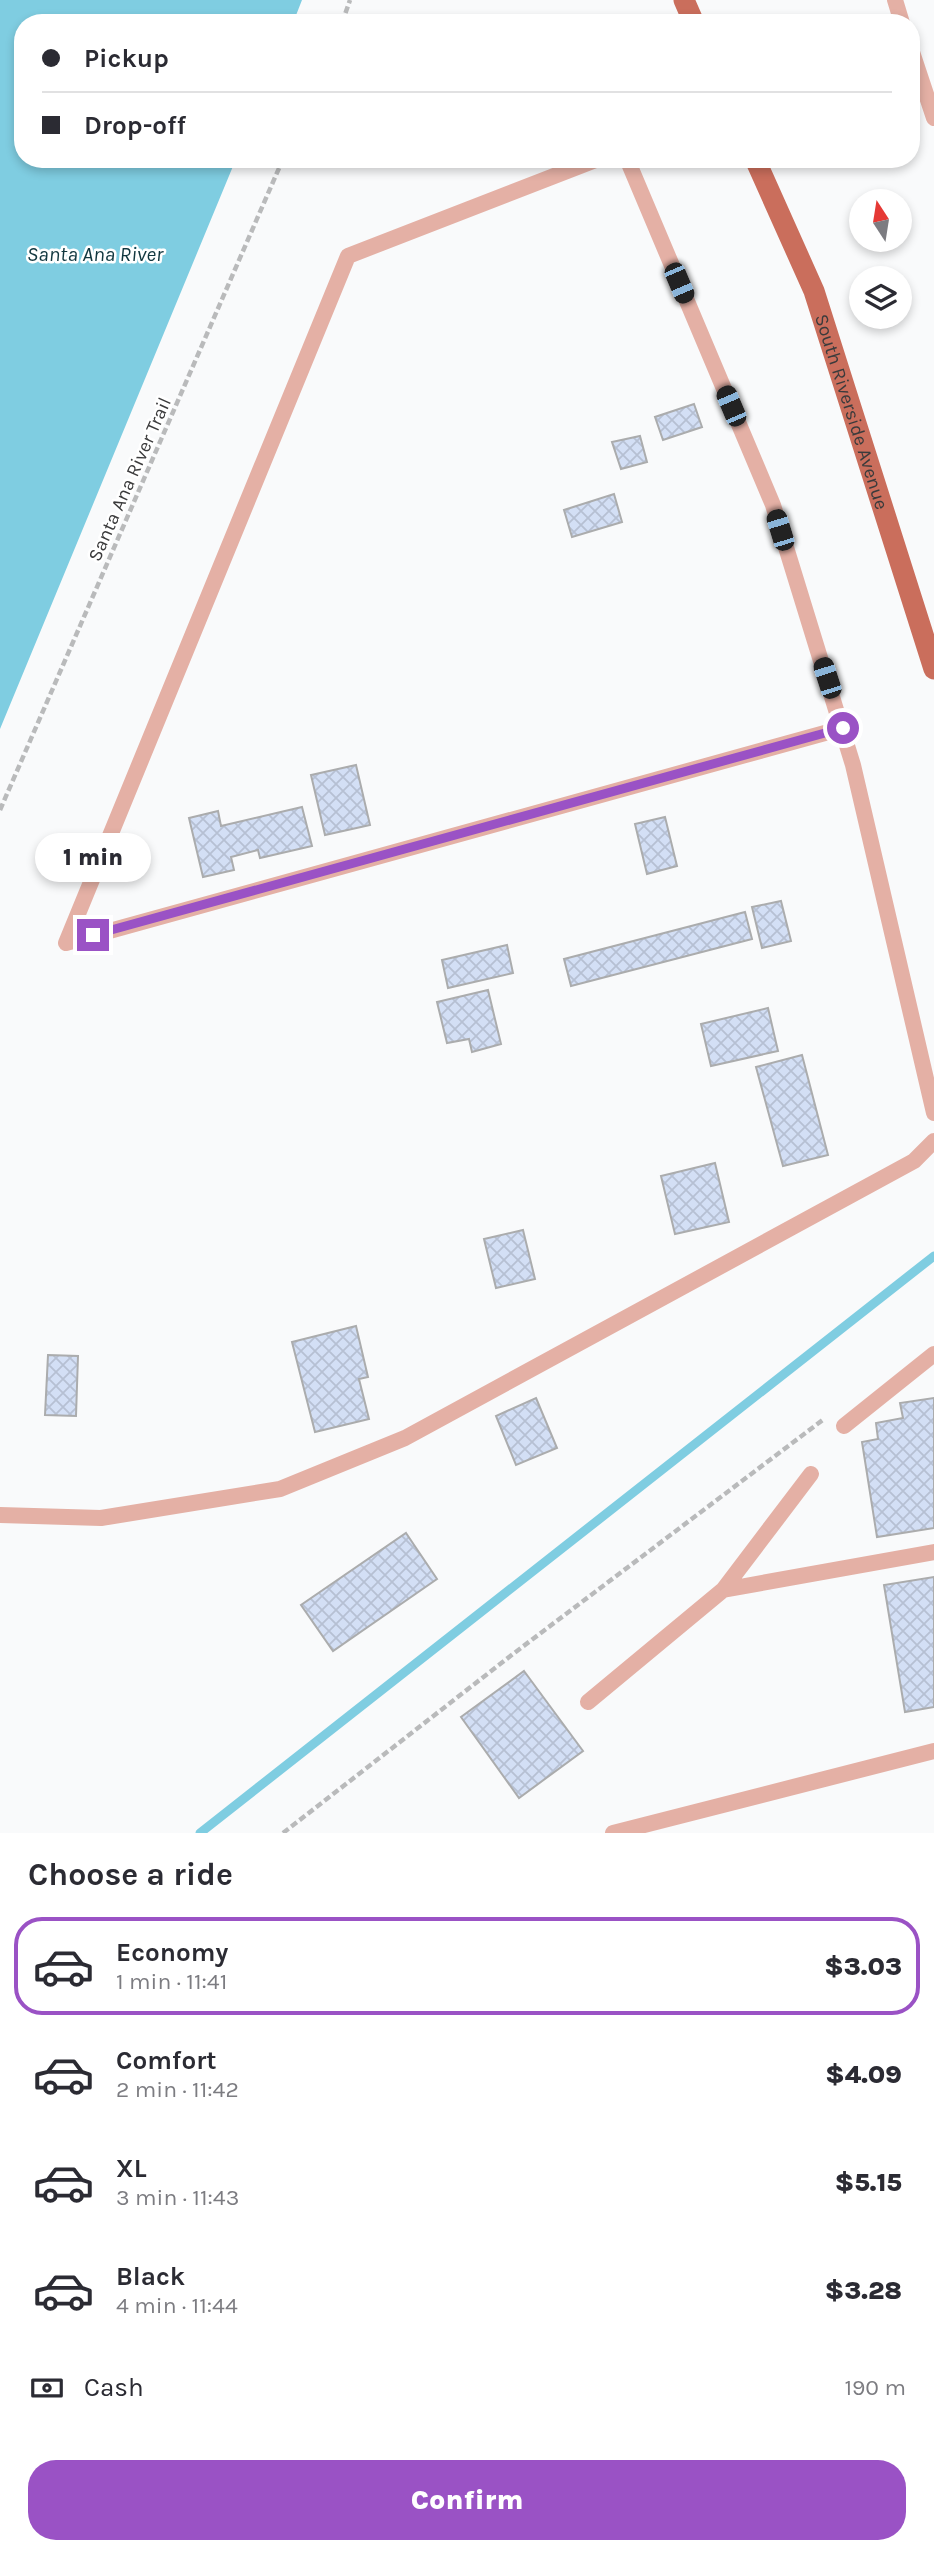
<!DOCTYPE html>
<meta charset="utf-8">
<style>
body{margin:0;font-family:Karla,sans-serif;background:#f7f7f7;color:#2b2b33;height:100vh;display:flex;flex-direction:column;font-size:26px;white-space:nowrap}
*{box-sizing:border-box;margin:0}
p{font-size:23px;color:#7c7c81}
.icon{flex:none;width:38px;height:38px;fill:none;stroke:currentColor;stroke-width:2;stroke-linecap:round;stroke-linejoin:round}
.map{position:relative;height:1833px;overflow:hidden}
.drawer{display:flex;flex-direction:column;background:#fff;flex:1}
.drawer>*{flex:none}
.top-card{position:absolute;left:14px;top:14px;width:906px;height:154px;border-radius:28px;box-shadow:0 4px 10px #0003;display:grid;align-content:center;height:154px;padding:0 28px;background:#fff}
.needle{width:46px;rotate:348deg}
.fabs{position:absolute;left:849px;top:189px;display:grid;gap:14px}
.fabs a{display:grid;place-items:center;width:63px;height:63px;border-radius:50%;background:#fff;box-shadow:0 4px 10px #0003;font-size:35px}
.end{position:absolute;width:32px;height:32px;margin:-16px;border:9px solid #9a52c5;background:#fff;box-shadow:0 0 0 4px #fff}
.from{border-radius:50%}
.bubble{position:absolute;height:49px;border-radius:24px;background:#fff;box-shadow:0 4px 10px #0003;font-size:23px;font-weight:800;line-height:49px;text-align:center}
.car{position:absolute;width:21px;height:42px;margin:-21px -10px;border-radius:9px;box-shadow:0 0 5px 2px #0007;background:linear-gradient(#222 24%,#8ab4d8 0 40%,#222 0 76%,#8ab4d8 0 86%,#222 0)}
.top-card b{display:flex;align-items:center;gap:24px;height:66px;font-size:26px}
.top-card b+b{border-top:2px solid #e1e1e2}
.top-card i{width:18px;height:18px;background:#2b2b33}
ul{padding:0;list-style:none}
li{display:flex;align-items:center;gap:21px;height:98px;margin:0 14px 10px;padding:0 14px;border:4px solid transparent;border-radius:28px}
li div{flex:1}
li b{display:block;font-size:26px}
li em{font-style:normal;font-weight:800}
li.on{border-color:#9a52c5}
li>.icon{width:63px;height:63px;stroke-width:1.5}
h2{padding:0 28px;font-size:32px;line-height:84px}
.pay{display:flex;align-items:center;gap:18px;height:77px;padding:0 28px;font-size:26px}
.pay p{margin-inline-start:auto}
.cta{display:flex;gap:14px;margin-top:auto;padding:14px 28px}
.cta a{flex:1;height:80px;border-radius:28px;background:#9a52c5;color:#fff;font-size:28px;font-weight:800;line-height:80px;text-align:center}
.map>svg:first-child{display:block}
.water{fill:#7fcde1}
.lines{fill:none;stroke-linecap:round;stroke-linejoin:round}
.stream{stroke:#7fcde1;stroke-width:9}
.building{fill:url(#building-cross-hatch);stroke:#abacad;stroke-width:2}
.path{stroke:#b9babb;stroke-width:4.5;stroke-dasharray:7 3.5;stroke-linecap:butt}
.lane{stroke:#e4b0a5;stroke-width:16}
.primary{stroke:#ca6e5c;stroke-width:21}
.route{stroke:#9a52c5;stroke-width:9}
.labels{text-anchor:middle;stroke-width:5;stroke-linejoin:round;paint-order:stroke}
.street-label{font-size:19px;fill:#3b3b3c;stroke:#fff}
.water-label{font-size:21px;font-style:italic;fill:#11373f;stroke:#fff}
</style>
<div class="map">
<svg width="934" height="1833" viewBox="0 0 934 1833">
<defs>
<pattern id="building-cross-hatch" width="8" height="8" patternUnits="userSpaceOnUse" patternTransform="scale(1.75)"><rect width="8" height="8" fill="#d3dff5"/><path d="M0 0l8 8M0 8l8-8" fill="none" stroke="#b6c0d3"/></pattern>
</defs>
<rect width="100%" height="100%" fill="#f9fafb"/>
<path class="water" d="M0 0H302L293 23H23V159H236L0 729Z"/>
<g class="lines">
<path class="stream" d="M200 1833 934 1256"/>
</g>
<path class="building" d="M694 404 702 427 663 440 655 417Z
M640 436 647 462 621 469 612 442Z
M614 494 622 522 572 537 564 510Z
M356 765 370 825 325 835 311 775Z
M302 807 312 846 260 858 258 850 231 857 234 870 203 877 189 818 218 811 221 826Z
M665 817 677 866 647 874 635 824Z
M781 901 791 941 762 948 752 907Z
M745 912 752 939 571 986 564 959Z
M507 945 513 973 448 988 442 960Z
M488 990 501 1044 472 1052 469 1039 447 1043 437 1002Z
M768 1008 778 1051 711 1066 701 1024Z
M802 1055 828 1155 783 1166 756 1067Z
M715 1163 729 1222 675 1234 661 1176Z
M523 1230 535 1279 496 1288 484 1239Z
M356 1326 368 1377 359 1379 369 1419 315 1432 292 1342Z
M48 1355 78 1356 76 1416 45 1415Z
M536 1398 557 1448 516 1465 496 1416Z
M934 1398V1528L877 1537 862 1442 878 1439 876 1423 903 1418 900 1403Z
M406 1533 437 1579 333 1651 301 1605Z
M934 1577V1707L905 1712 884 1585Z
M524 1671 583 1751 519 1798 461 1717Z"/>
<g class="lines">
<path class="path" d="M342 23 350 0
M0 810 283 159
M283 1833 513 1654 824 1419"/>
<path class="lane" d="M895 0 902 23
M912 52 934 118
M598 159 348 256 66 943 843 728
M627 159 773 505 853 765 934 1113
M844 1426 934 1354
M0 1515 101 1518 280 1489 405 1438 914 1161 934 1141
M723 1590 811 1474
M588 1702 723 1590 934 1552
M613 1833 934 1751"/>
<g class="primary">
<path d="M684 0 694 23"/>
<path id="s1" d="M755 159 814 291 934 669"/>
</g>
</g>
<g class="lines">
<path class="route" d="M93 935 843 728"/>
</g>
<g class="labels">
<g class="street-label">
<text dy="7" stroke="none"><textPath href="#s1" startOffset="271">South Riverside Avenue</textPath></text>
<text transform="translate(129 479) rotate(-66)" y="7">Santa Ana River Trail</text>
</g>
<g class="water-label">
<text x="95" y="261">Santa Ana River</text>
</g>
</g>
</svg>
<div class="fabs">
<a><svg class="needle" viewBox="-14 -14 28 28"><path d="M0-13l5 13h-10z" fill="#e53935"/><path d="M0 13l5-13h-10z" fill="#7c7c81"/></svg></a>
<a><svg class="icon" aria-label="layers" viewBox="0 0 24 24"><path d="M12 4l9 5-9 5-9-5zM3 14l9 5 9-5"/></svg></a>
</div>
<i class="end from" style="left:843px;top:728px"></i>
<i class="end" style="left:93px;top:935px"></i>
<div class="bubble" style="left:35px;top:833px;width:116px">1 min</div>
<i class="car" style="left:679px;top:283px;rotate:157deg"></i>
<i class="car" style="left:731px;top:406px;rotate:337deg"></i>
<i class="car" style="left:780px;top:530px;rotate:343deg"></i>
<i class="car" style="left:827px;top:678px;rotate:342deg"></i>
<div class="top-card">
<b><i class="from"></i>Pickup</b>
<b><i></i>Drop-off</b>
</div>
</div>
<section class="drawer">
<h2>Choose a ride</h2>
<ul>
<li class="on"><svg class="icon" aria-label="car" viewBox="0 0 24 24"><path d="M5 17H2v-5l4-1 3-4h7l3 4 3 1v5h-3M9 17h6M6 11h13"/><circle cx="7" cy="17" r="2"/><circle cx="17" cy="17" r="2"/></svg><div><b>Economy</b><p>1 min · 11:41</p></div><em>$3.03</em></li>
<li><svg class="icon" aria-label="car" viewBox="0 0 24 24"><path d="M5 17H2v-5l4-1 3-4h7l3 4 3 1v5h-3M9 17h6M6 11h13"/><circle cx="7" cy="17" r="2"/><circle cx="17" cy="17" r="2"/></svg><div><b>Comfort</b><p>2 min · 11:42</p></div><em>$4.09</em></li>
<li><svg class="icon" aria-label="car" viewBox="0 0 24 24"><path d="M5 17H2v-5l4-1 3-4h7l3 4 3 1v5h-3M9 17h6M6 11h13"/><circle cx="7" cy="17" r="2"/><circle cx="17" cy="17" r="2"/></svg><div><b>XL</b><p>3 min · 11:43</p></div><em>$5.15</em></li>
<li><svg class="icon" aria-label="car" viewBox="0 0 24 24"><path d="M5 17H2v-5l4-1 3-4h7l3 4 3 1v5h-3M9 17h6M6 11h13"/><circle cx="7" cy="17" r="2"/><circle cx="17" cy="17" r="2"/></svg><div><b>Black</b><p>4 min · 11:44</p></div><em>$3.28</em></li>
</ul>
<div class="pay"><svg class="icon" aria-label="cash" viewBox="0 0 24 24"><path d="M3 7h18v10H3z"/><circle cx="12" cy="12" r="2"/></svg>Cash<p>190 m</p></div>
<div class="cta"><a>Confirm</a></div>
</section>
